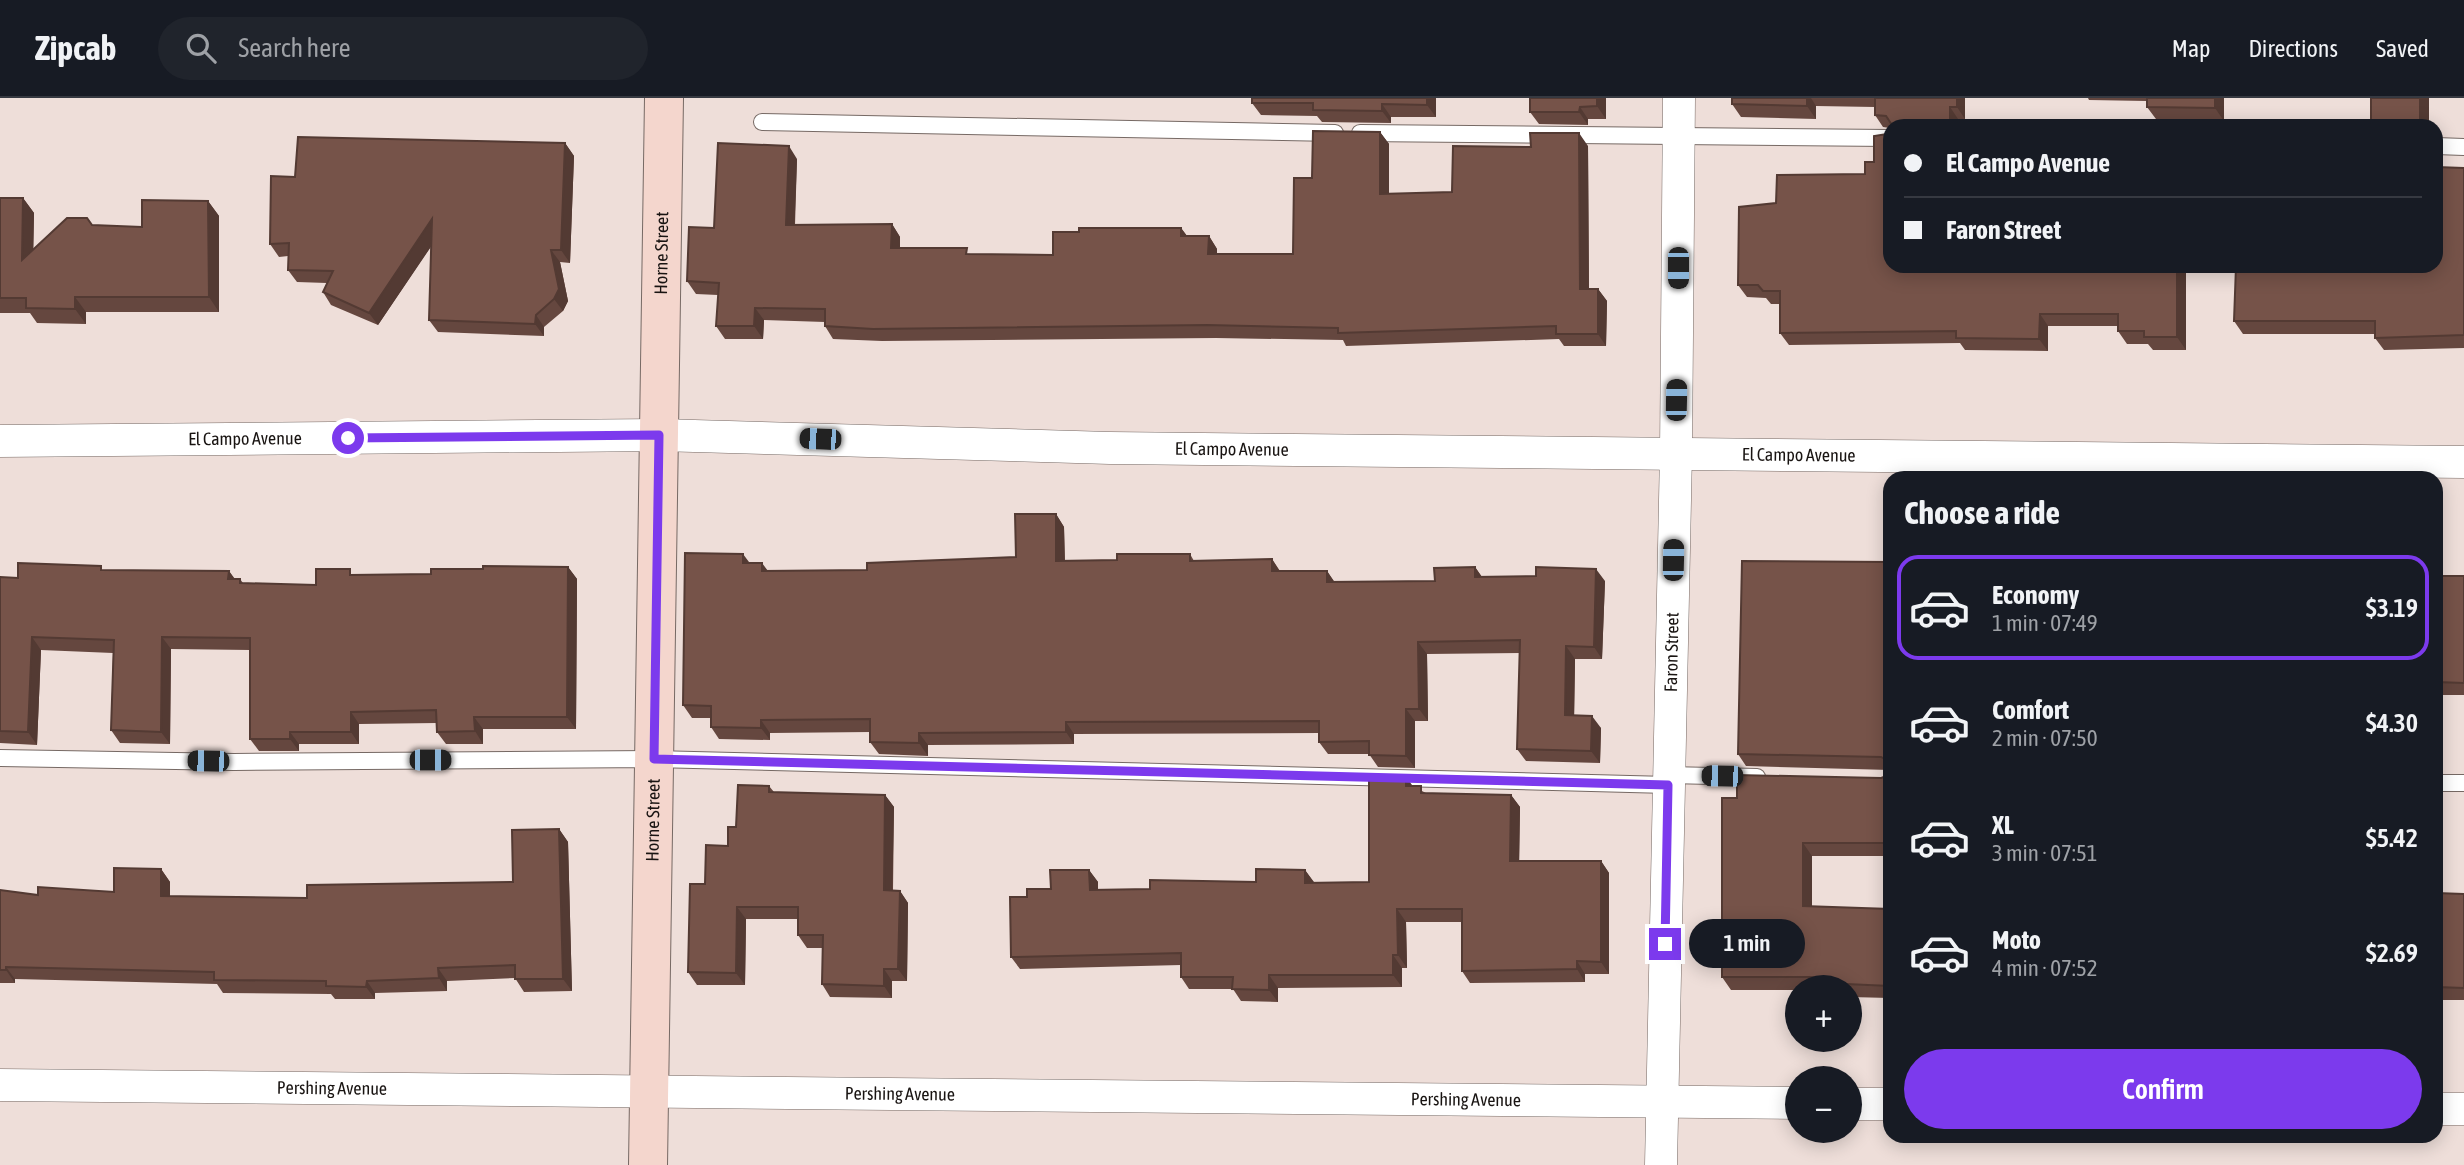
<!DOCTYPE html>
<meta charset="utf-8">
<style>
body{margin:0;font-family:"Asap Condensed",sans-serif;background:#20242c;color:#f1f3f6;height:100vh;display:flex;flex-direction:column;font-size:26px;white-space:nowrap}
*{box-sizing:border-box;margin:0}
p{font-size:23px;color:#9ea1a6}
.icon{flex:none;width:38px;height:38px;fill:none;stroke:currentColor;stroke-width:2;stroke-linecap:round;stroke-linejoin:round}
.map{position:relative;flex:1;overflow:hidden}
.panel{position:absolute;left:1883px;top:373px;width:560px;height:672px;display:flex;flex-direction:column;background:#171b24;border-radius:21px;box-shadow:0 4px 18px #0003}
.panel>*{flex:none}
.banner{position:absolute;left:1883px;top:21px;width:560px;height:154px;border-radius:21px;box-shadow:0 4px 18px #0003;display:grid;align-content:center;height:154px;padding:0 21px;background:#171b24}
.tools{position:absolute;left:1785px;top:877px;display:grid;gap:14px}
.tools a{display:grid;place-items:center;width:77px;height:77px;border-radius:50%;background:#171b24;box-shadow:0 4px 18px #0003;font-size:35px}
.end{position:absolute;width:32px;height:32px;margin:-16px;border:9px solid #7c3aed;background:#fff;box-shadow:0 0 0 4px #fff}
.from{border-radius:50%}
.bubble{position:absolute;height:49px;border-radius:24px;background:#171b24;box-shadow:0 4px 18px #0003;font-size:23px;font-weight:600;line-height:49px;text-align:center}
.car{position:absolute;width:21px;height:42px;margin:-21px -10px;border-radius:9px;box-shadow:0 0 5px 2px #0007;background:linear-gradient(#222 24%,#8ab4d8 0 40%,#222 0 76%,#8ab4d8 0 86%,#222 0)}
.banner b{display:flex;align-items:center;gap:24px;height:66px;font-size:26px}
.banner b+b{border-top:2px solid #363941}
.banner i{width:18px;height:18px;background:#f1f3f6}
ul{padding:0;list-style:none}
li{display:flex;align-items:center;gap:21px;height:105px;margin:0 14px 10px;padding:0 7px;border:4px solid transparent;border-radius:21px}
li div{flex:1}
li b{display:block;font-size:26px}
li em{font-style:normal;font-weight:600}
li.on{border-color:#7c3aed}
li>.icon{width:63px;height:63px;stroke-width:1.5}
h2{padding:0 21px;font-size:32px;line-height:84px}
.button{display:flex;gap:14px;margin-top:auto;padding:14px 21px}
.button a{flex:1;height:80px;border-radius:42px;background:#7c3aed;color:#fff;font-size:28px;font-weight:600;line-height:80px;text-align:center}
header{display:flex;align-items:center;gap:42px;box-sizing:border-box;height:98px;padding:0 35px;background:#171b24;border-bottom:2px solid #363941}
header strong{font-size:33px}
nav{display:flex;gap:38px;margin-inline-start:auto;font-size:24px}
.search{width:490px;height:63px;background:#20242c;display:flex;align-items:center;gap:18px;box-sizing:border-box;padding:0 24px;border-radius:38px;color:#9ea1a6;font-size:26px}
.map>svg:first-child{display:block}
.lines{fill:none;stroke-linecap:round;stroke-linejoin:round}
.lane-casing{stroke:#766964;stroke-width:18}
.street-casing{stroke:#766964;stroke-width:33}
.secondary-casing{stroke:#766964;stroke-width:40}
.lane{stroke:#fff;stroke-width:16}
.street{stroke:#fff;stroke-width:32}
.secondary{stroke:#f4d6cd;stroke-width:38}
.wall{fill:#65473f}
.shaded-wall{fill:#533a33}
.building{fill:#765349;stroke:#533a33;stroke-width:2}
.route{stroke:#7c3aed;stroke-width:9}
.labels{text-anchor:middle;stroke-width:7;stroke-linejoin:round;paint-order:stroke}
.street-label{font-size:18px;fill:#191412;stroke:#fbebe6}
</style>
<header>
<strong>Zipcab</strong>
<div class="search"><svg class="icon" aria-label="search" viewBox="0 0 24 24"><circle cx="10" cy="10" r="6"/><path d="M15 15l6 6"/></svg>Search here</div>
<nav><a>Map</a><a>Directions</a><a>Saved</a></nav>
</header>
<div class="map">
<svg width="2464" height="1067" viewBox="0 0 2464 1067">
<rect width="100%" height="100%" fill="#eeded9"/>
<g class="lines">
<g class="lane-casing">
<path id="lane" d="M762 24 1335 35
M1360 35 1890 40
M2436 48 2464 49
M0 660 234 664 654 661 1668 687
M1668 677 1757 679
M2436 685H2464"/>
</g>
<g class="street-casing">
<g id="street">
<path id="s1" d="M0 343 659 337 1110 350 2464 364"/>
<path id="s2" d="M0 987 1797 1005"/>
<path d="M1850 1006H1890"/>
<path d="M2436 1011H2464"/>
<path id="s3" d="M1661 1067 1676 355 1679 0"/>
</g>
</g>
<g class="secondary-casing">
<g id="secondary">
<path id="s4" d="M648 1067 664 0"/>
</g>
</g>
<use href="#lane" class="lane"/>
<use href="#street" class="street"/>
<use href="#secondary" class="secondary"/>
</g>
<path class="wall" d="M1436 0V19H1391V25L1322 24 1317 18 1261 17 1252 5Z
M1606 0V21H1588V27L1539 26 1530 14Z
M1732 0H1965V21H1958V28H1890V30L1883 29 1875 17V9L1816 8V21L1741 19 1732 6Z
M2088 0H2224V23L2156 21 2147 9V3L2089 2Z
M1380 34 1389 46V96L1452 94 1531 49 1588 48 1589 191H1598L1607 203 1606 248H1564L1559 241 1346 248 1343 242 1216 240 882 243 833 241 825 228V224L764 222 763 241H725L716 228 718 197 696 196 687 183 714 130 797 61 795 127 892 126 900 139V150L971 156 1053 157 1079 134 1181 130 1187 138H1209L1217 151V156H1293L1312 80Z
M1887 36 1890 168H2186V252H2153L2148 246H2127L2118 233V228H2048V253L1965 252 1960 245 1789 247 1780 235V206H1771L1766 200 1747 199 1738 187 1776 105 1865 76 1874 64Z
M565 45 574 58 570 165 560 164 568 203 563 213 544 229V238L438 234 429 222 431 148 378 227 331 207 323 194 327 185 297 184 288 172V158L279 159 270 146 295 79Z
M2464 70V250L2384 252 2375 240V236H2243L2234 223Z
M0 100H23L34 115 33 152 92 127 142 129 208 103 219 118V214H86V226L37 225 30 215H0Z
M1056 416 1064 429 1065 463 1117 462 1190 456 1194 463 1272 461 1280 473H1327L1334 484 1435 483 1475 469 1482 479 1605 483 1602 561H1575L1574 617 1601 630 1600 665 1526 663 1517 651 1520 555 1427 556 1428 623H1415V670L1378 669 1369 656H1328L1319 644V635L1074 636V646L928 647V658L879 656 870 644V634L770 635V642L719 641 711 629V620H692L683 607 749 465 768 473 867 472 1016 459Z
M1890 464V672L1746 668 1738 656Z
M568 469 577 481 576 631H483V646H446L437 634V625L359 626V646H299V653H259L250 641V552L171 551 170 646 120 645 111 632 113 555 41 552 37 647 0 645V479L18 480 104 472 229 473 234 481H240L243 485 316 487 354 477 431 476Z
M2436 478H2464V597H2436Z
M1890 673V758H1812V808L1890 811V900L1850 899V889H1797V892H1731L1722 879 1737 700 1881 680 1887 678Z
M1406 679 1412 688 1426 695 1511 697 1520 709 1519 763H1601L1609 775V876H1585V884L1470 885 1462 873V824H1406L1407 870H1402V889L1278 890V904L1241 903 1233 891H1189L1181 879V867L1020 871 1011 859 1027 799 1051 791 1089 772 1098 784V792L1150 791 1256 784 1305 772 1314 785 1369 784Z
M769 688 774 694 885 697 894 709 893 792 900 793 908 805 907 883H892V900L830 899 822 886V850H807L798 837V821H746L745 887H697L688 874 705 786 728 748 736 729Z
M559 731 568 744 572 893 524 894 515 880 447 883V893L375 895V901H335L331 896 223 895 217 886 15 881V885H0V792L38 797 114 794 161 771 170 784V798L307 800 513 784Z
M2436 795 2464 796V902H2436Z"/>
<path class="shaded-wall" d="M1427 0H1436V19L1427 7Z
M1597 0H1606V21L1597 8Z
M1807 0H1811L1816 8V21L1807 8Z
M1957 0H1965V21L1957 9Z
M2215 0H2224V23L2215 10Z
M2420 0H2429V28H2421Z
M1382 6 1391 19V25L1382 13Z
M1580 9 1588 21V27L1579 14Z
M1950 9 1958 21V28H1950Z
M1380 34 1389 46V109L1380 96Z
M1579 35 1588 48 1589 203 1580 191Z
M565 45 574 58 570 165 561 152Z
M789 48 797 61 794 140 786 127Z
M23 100 34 115 33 177 22 162Z
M208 103 219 118V214L209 199Z
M432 121 441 134 378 227 369 215Z
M892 126 900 139V162L891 150Z
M1181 130 1190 142 1181 138Z
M1209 138 1217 151V168L1208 156Z
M551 152 560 164 568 203 563 213 554 201Z
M2177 168H2186V252L2177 239Z
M1598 191 1607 203 1606 248 1598 236Z
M75 199 86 214V226L75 211Z
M755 210 764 222 763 241 754 228Z
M2040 216 2048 228V253L2039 241Z
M536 217 544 229V238L535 226Z
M1056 416 1064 429 1065 475 1056 463Z
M743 456 752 468 743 465Z
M1272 461 1280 474 1272 473Z
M762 465 771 477 762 473Z
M568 469 577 481 576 631 567 619Z
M1475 469 1484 482 1475 479Z
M1596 471 1605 483 1602 561 1594 549Z
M229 473 238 485 228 481Z
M1327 473 1336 486 1327 484Z
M32 539 41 552 37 647 28 634Z
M162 539 171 551 170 646 161 634Z
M1418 544 1427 556 1428 623 1419 611Z
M1566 548 1575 561 1574 629 1565 617Z
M1406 611 1415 623V670L1406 658Z
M351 614 359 626V646L351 634Z
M1592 618 1601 630 1600 665 1591 653Z
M474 619 483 631V646L475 633Z
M761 622 770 635V642L761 630Z
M1066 624 1074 636V646L1066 634Z
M290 634 299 646V653L290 641Z
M919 635 928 647V658L919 645Z
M1406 679 1415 691 1406 688Z
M885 697 894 709 892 805 884 792Z
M1511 697 1520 709 1519 775 1510 763Z
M559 731 568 744 572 893 563 881Z
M1803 745 1812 758V821L1803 808Z
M1601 763 1609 775V876L1601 864Z
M161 771 170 784V811L161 798Z
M1089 772 1098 784V804L1090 792Z
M1305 772 1314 784V798L1305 785Z
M900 793 908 805 907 883 898 871Z
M737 809 746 821 745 887 736 875Z
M1397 811 1406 824 1407 870 1398 857Z
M1393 857 1402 870V889L1393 877Z
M1577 863 1585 876V884L1577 871Z
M6 869 15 881V885L6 872Z
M438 870 447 883V893L439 880Z
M884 871 892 883V900L884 888Z
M1269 877 1278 890V904L1269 892Z
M367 883 375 895V901L366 889Z"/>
<path class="building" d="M1252 0H1427V7L1382 6V13L1313 12V5H1252Z
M1530 0H1597V8L1580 9 1579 14H1530Z
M1732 0H1807V8L1732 6Z
M1875 0H1957V9H1950V28H1891L1892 27 1886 18 1875 17Z
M2147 0H2215V10L2147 9Z
M2371 0H2420V28H2371Z
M1890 30V168H2177V239H2144V233H2118V216H2040L2039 241 1956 240V233L1780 235V193H1763L1758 187H1738L1739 109 1776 105 1777 77 1865 76V64H1874V38L1887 36Z
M1313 33 1380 34V96L1452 94 1453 48 1531 49 1530 35H1579L1580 191H1598V236H1556V228L1338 235V230L1207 227 873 231 825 228V211L755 210 754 228H716L719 185 687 183 689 129 714 130 718 45 789 48 786 127 892 126 891 150H967L966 156 1053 157V134H1079V130H1181V138H1209L1208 156H1293L1294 80H1312Z
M298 39 565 45 561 152H551L559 191 554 201 536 217 535 226 429 222 432 121 369 215 323 194 333 173 288 172 289 145 270 146 271 78 295 79Z
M2436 69 2464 70V237L2375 240V223H2234L2236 168H2436Z
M0 100H23L22 162 67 120H87L92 127 142 129V102L208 103 209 199H75V211L26 210V200H0Z
M1015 416H1056V463L1117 462V456H1190V463L1272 461V473H1327V484L1435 483 1434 470 1475 469V479L1536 478V469L1596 471 1594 549 1566 548 1565 617 1592 618 1591 653 1517 651 1520 542 1418 544 1419 611H1406V658L1369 657V643L1319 644V623L1066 624V634L919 635V645L870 644V621L761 622V630L711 629V608L683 607 685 455 743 456V465H762V473L867 472V465L1016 459Z
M1742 463 1890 464V664L1881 659 1738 656Z
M18 465 101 468V472L229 473 228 481H240V485L316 487V471H350V477L431 476V471H483V468L568 469 567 619H474L475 633 437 634 436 612 351 614V634H290V641H250V540L162 539 161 634 111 632 114 542 32 539 28 634 0 633V479L18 480Z
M2436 478H2464V585L2436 584Z
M1890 673V745H1803V808L1890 811V888L1824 885V879H1722V700H1737V677L1881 680 1887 678Z
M1369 678 1406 679V688H1421V695L1511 697 1510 763H1601V864L1577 863V871L1462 873V811H1397L1398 857H1393V877H1269V892L1232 891 1233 879H1181V855L1011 859 1010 799H1027V791H1051L1050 772H1089L1090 792 1150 791V782L1256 784V771L1305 772V785L1369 784Z
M738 687 769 688V694L885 697 884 792 900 793 898 871H884V888L822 886 823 837H798V809H737L736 875 688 874 690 786H705L706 747 728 748V729H736Z
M559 731 563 881H515V867L438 870 439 880 367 883 366 889 326 888V883L214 882V874L6 869V872H0V792L38 797V789L114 794V770L161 771V798L307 800V787L513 784 512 732Z
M2436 795 2464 796V890L2436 889Z"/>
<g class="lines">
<path class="route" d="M348 340 659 337 654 661 1668 687 1665 846"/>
</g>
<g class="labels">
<g class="street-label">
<text dy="6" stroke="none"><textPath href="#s4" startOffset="912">Horne Street</textPath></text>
<text dy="6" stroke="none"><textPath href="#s1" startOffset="245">El Campo Avenue</textPath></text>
<text dy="6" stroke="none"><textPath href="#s1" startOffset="1232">El Campo Avenue</textPath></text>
<text dy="6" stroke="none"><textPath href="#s1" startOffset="1799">El Campo Avenue</textPath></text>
<text dy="6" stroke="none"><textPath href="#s3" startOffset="513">Faron Street</textPath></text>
<text dy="6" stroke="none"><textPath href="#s4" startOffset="345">Horne Street</textPath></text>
<text dy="6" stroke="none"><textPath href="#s2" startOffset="332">Pershing Avenue</textPath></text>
<text dy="6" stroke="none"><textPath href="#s2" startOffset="900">Pershing Avenue</textPath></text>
<text dy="6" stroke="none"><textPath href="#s2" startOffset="1466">Pershing Avenue</textPath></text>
</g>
</g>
</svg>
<div class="tools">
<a>+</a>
<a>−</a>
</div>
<i class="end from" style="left:348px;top:340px"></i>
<i class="end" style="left:1665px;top:846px"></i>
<div class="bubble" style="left:1689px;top:821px;width:116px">1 min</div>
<i class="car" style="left:1678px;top:170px;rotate:180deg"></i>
<i class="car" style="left:1676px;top:302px;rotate:1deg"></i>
<i class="car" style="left:820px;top:341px;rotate:272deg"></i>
<i class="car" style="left:1673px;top:462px;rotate:1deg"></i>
<i class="car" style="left:430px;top:662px;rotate:90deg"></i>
<i class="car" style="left:208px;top:663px;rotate:271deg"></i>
<i class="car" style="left:1722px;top:678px;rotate:271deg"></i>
<div class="banner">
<b><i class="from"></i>El Campo Avenue</b>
<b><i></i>Faron Street</b>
</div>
<section class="panel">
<h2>Choose a ride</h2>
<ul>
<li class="on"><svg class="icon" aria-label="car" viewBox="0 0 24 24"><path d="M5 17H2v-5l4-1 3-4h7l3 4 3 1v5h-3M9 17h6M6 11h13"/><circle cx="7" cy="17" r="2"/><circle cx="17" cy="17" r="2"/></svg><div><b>Economy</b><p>1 min · 07:49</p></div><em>$3.19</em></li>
<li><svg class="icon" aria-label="car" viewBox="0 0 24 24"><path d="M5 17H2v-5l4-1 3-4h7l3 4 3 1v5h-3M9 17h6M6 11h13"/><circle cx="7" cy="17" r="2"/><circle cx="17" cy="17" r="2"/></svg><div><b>Comfort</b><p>2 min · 07:50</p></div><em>$4.30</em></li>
<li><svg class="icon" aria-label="car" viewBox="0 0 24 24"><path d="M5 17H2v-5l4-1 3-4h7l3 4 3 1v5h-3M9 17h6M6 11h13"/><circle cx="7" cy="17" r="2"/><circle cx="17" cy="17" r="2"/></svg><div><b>XL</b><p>3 min · 07:51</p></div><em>$5.42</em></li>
<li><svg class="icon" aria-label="car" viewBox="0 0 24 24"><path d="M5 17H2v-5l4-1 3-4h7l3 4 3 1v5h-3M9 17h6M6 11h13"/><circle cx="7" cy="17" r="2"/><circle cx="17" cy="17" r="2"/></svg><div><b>Moto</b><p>4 min · 07:52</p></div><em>$2.69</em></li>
</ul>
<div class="button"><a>Confirm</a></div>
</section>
</div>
